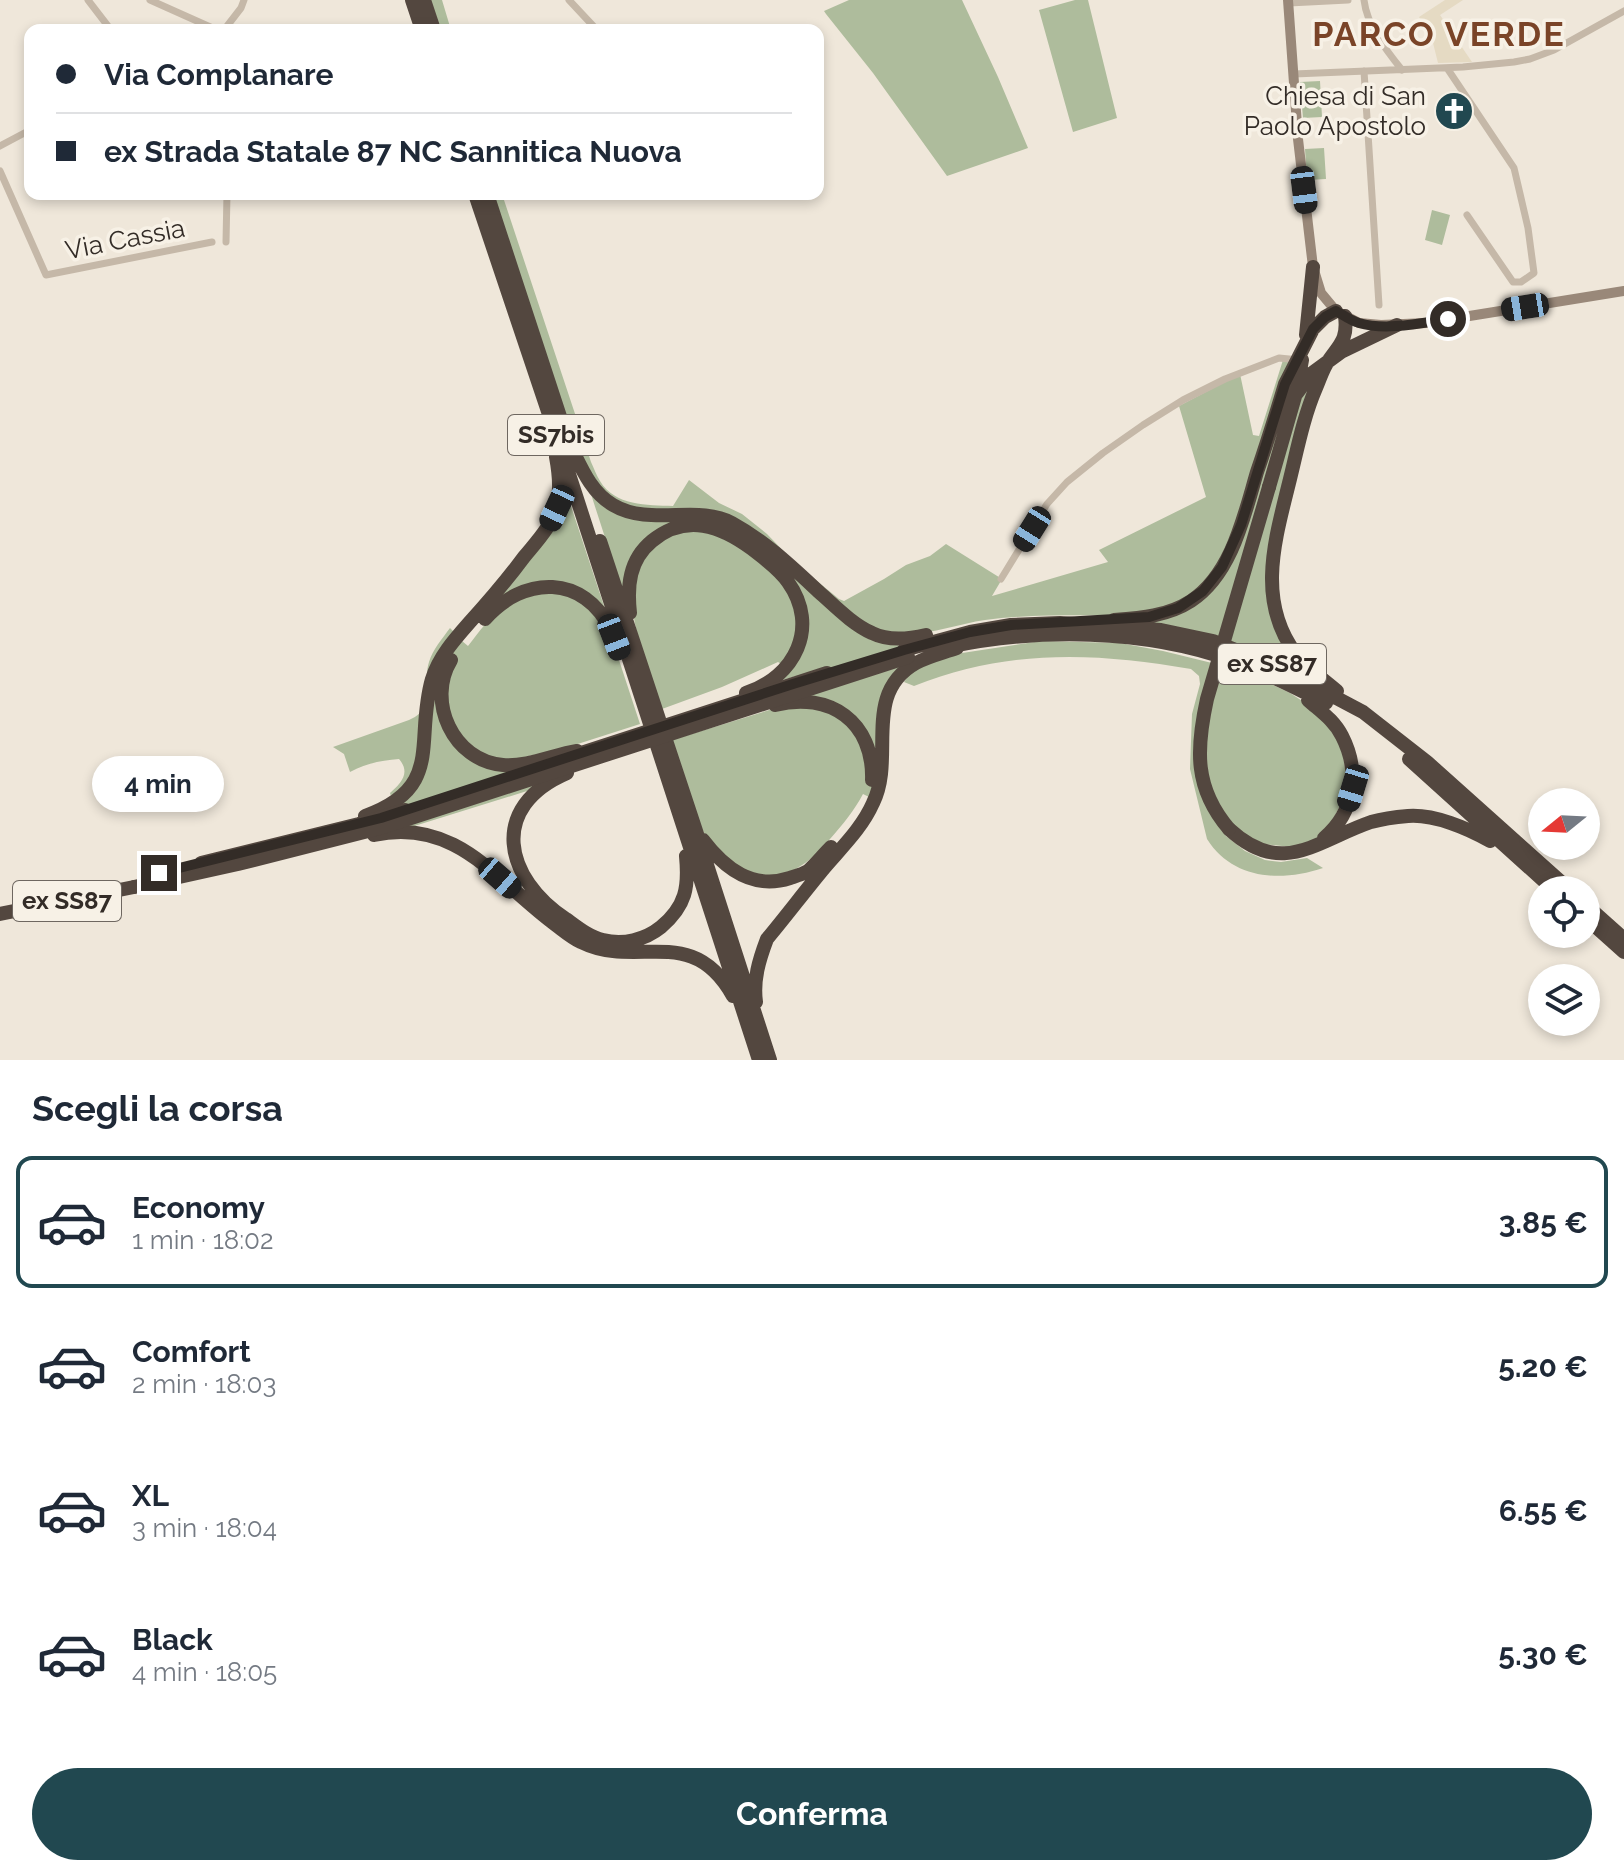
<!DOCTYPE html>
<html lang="it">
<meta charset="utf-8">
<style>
body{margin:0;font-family:Raleway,sans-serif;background:#f6f6f7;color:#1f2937;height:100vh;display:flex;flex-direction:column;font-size:30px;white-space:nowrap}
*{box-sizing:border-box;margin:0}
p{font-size:26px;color:#747a83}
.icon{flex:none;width:44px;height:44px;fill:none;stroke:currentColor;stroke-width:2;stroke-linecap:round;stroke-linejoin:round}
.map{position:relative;height:1060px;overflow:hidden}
.sheet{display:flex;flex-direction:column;background:#fff;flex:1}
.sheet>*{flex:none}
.banner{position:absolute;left:24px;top:24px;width:800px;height:176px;border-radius:16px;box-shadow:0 4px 12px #0003;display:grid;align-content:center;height:176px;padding:0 32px;background:#fff}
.needle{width:52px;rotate:252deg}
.controls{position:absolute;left:1528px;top:788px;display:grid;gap:16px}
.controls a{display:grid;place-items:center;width:72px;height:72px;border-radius:50%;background:#fff;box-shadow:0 4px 12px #0003;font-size:40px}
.end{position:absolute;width:36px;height:36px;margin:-18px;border:10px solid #332c27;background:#fff;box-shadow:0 0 0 4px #fff}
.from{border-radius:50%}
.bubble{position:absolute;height:56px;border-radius:28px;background:#fff;box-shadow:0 4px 12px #0003;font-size:26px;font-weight:700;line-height:56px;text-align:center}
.car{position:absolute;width:24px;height:48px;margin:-24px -12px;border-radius:10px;box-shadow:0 0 6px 2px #0007;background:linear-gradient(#222 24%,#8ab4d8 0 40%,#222 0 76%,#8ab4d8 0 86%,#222 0)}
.banner b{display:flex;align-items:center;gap:28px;height:76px;font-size:30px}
.banner b+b{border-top:2px solid #e0e1e3}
.banner i{width:20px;height:20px;background:#1f2937}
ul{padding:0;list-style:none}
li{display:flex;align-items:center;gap:24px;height:132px;margin:0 16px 12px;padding:0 16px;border:4px solid transparent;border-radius:16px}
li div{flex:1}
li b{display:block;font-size:30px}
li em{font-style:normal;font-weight:700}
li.current{border-color:#214850}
li>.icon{width:72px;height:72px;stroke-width:1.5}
h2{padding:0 32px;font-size:36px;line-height:96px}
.cta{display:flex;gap:16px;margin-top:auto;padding:16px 32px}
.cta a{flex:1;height:92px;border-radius:48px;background:#214850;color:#fff;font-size:32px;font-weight:700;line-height:92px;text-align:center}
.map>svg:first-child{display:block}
.green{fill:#aebc9c}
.plaza{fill:#e5dac3}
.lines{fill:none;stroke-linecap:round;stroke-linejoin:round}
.street{stroke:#c5b8a8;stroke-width:7}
.secondary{stroke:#998879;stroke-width:10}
.highway{stroke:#53473f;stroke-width:14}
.highway-bridge{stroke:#53473f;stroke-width:14}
.route{stroke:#332c27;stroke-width:10}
.labels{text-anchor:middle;stroke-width:7;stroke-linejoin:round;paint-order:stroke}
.shield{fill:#f7f1e6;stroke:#6e6760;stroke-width:2}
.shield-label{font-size:24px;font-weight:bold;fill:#332c27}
.poi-label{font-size:26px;fill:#332c27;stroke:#f7f1e6;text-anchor:end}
.street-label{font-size:26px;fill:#332c27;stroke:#f7f1e6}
.district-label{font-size:34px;font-weight:bold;letter-spacing:2px;fill:#7a4428;stroke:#f7f1e6}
</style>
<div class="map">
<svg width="1624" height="1060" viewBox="0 0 1624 1060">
<rect width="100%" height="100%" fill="#efe7da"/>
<path class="green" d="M430 0H442L451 30H439Z
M849 0H962L998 77 1028 148 947 176 873 73 826 14 824 11Z
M1075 0H1088L1117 118 1073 132 1039 10Z
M1320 81 1322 117 1303 118 1300 82Z
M1324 148 1326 179 1307 180 1305 149Z
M492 194H502L591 462C594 468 596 475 600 481 615 506 647 505 673 506L689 480 719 503 742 514 767 534 795 563 839 599 844 601 884 579 906 565 930 556 946 544 1002 579 992 596 1108 562 1099 550 1206 497 1179 406 1240 374 1253 435 1259 436 1283 360H1290C1273 412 1257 465 1238 517 1230 537 1224 560 1210 577 1192 599 1169 609 1142 615 1089 616 1037 613 985 620 956 624 923 638 893 633L891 641 897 642 904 664C894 676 885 687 881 702 872 734 885 767 871 798L863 794C854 811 843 824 830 839 808 865 781 886 744 872 729 866 716 855 708 840 692 814 682 770 672 740L779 707 780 710 803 704 796 676 776 682 789 669 778 662 722 687 662 709C651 675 634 637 632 601 630 556 670 514 717 532 732 537 746 550 758 559L762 553C751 544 740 534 727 528 676 505 629 540 625 592L623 593 589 488C631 536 671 508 722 523 738 528 751 539 764 550L768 544C751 530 732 516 709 513 672 508 627 523 599 489 585 472 577 448 569 428Z
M1432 210 1450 215 1442 245 1425 240Z
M1289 386 1304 391 1309 390 1268 594 1316 678 1142 622 1217 579Z
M564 490 566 491 605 609 602 610C570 575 526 575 491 608 481 617 472 630 462 641L468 646C479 632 490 616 505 605 537 580 586 589 607 625 613 636 615 648 619 660 626 681 633 703 640 724L534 758 532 755 513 761 522 788 536 783 527 791 408 828 394 806 390 793C401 783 411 773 399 759 382 760 365 764 350 772L344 754 333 747 409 720C413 718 417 716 420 713 430 699 424 677 429 662 433 649 442 639 450 628L460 638 543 541 559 511Z
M1041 641 1120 643 1163 651 1212 663 1203 708 1211 815 1226 836 1245 851 1265 860 1281 862 1307 858 1323 868C1281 882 1233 880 1207 839L1190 769 1192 714 1200 684 1199 676 1191 669C1093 652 1008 649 914 686L904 682 913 669 949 655Z
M1221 665 1269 683 1290 693 1313 708 1341 743 1348 788 1329 829 1314 840 1292 847 1262 844 1235 828 1212 797 1204 753 1210 709Z"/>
<path class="plaza" d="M1445 0H1463L1440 15 1472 62 1438 63 1432 39 1419 17Z"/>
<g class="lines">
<path class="street" d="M88 0 111 30
M150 0 217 30
M569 0 597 30
M1364 0C1367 26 1386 50 1402 70
M1289 3 1348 0
M224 30 241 8 244 0
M1447 68 1514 168 1528 228 1534 273 1521 282H1513L1467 215
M1364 71 1379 305
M1294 74 1463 67 1514 62 1530 59 1554 50 1624 11
M0 146 30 130
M0 171 46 275 212 242
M226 242 227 194
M1001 579 1047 504 1067 482 1103 453 1143 425 1183 400 1225 379 1279 358 1299 360"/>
<path class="secondary" d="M1288 0 1298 139 1313 267 1321 293 1336 311 1359 323 1381 325 1426 323 1624 291"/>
<path class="highway" d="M412 0 422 30
M424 0 434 30
M475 194 567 468 759 1060
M487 194 568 441
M1306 335 1313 267
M1297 393 1311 374 1341 352 1397 325
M568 441C580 464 589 491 613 505 650 527 698 504 732 523 765 541 792 567 819 592 835 606 852 624 872 633 888 641 909 639 926 635
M1269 487 1296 393 1302 360
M600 541 697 834 770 1060
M630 613C627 586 629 560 652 541 686 513 721 526 752 549 765 559 779 569 788 582 820 627 795 677 746 693
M485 619C524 575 584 574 611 630
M1114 620C1141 618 1168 616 1191 601 1232 574 1244 516 1257 472 1267 443 1276 414 1285 384L1313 329 1325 317 1336 311
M948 647C1038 628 1144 629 1231 660 1264 671 1295 688 1326 703
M904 650 970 632 1011 625 1060 623 1161 630 1213 641 1278 667 1363 712 1427 762 1570 890
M451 660C426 701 453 761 503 765 527 767 553 755 577 751
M1337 691C1323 679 1307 668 1296 654 1256 601 1275 540 1289 483 1297 451 1303 418 1316 388 1320 379 1323 368 1329 360 1340 344 1348 339 1345 316
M1308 700C1320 711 1334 720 1342 736 1360 771 1355 812 1324 838
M775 705C830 691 874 722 872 780
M1409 759 1554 890
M567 773C488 807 504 878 566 919 577 927 589 937 603 940 623 945 645 940 661 927 686 906 689 887 686 856
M365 816C445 787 414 742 432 679 439 657 454 640 469 623 488 602 507 580 524 557 537 541 552 526 557 505 561 489 559 473 556 457
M1229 829C1282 878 1316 841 1371 822 1382 819 1396 817 1408 816 1434 814 1467 828 1490 841
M374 835C457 817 497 882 556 925 564 931 572 938 581 942 637 970 692 922 733 996
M703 840C725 869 753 890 790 878 796 876 803 874 808 871 816 864 823 855 831 847
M1586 905 1624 939
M0 914 134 887
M1586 918 1624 952
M756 1002C753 980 759 960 767 939 787 915 805 891 825 867 842 847 862 828 873 803 896 757 861 694 916 663 929 656 943 653 957 648"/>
<path class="highway-bridge" d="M566 758 827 673
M1229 829C1194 788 1196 749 1207 699L1269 487
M201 863 359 824 405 810
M134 887 238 864 380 828 908 657"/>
</g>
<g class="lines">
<path class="route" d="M159 873 381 818 793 684 904 650 970 632 1011 625 1149 617 1178 608 1203 591 1222 567 1241 525 1285 384 1313 329 1325 317 1336 311C1343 315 1351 321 1359 323 1386 331 1421 323 1448 319"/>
</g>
<defs>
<g id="church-disc" transform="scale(2)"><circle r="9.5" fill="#214850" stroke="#f7f1e6"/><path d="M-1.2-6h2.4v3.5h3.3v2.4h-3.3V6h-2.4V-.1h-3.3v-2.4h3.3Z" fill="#fff"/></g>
</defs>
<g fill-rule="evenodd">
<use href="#church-disc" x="1454" y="111"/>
</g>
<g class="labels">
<g class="shield">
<rect x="508" y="415" width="96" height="40" rx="6"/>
<rect x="1218" y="644" width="108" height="40" rx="6"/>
<rect x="13" y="881" width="108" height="40" rx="6"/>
</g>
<g class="shield-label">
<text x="556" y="443">SS7bis</text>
<text x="1272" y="672">ex SS87</text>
<text x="67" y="909">ex SS87</text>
</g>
<g class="poi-label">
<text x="1426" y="105">Chiesa di San<tspan x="1426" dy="30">Paolo Apostolo</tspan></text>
</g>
<g class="street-label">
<text transform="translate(125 239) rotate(-11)" y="9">Via Cassia</text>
</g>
<g class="district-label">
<text x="1439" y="46">PARCO VERDE</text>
</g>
</g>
</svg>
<div class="controls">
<a><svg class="needle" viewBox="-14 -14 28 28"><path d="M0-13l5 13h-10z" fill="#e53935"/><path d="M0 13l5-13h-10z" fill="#747a83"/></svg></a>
<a><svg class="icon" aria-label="locate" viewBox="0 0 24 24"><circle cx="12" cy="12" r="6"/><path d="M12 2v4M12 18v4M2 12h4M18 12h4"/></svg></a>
<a><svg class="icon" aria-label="layers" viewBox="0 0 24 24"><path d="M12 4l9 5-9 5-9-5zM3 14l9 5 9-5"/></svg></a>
</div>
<i class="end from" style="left:1448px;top:319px"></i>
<i class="end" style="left:159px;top:873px"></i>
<div class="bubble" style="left:92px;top:756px;width:132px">4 min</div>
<i class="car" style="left:1304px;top:190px;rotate:173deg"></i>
<i class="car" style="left:1525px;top:307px;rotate:261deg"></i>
<i class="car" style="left:557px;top:508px;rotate:205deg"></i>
<i class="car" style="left:1032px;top:529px;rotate:212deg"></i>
<i class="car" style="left:614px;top:637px;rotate:159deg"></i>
<i class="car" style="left:1353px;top:788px;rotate:197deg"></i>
<i class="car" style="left:500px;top:878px;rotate:131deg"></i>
<div class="banner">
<b><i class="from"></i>Via Complanare</b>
<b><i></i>ex Strada Statale 87 NC Sannitica Nuova</b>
</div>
</div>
<section class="sheet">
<h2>Scegli la corsa</h2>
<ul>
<li class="current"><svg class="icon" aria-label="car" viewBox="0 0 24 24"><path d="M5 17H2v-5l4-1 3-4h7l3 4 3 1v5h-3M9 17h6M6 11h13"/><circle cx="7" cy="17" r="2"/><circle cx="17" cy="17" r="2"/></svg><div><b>Economy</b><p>1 min · 18:02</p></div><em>3.85 €</em></li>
<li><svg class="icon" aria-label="car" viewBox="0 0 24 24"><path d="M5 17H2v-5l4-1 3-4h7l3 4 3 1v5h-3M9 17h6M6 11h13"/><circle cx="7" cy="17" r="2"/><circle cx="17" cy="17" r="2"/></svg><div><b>Comfort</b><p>2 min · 18:03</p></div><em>5.20 €</em></li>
<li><svg class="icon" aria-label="car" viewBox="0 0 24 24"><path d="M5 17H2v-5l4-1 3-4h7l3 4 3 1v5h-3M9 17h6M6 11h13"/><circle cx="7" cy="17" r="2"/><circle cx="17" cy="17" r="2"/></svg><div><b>XL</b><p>3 min · 18:04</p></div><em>6.55 €</em></li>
<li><svg class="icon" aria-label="car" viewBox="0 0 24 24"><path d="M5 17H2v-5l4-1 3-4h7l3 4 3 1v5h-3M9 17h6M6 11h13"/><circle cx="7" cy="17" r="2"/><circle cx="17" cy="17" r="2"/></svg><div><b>Black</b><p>4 min · 18:05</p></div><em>5.30 €</em></li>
</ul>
<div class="cta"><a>Conferma</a></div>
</section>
